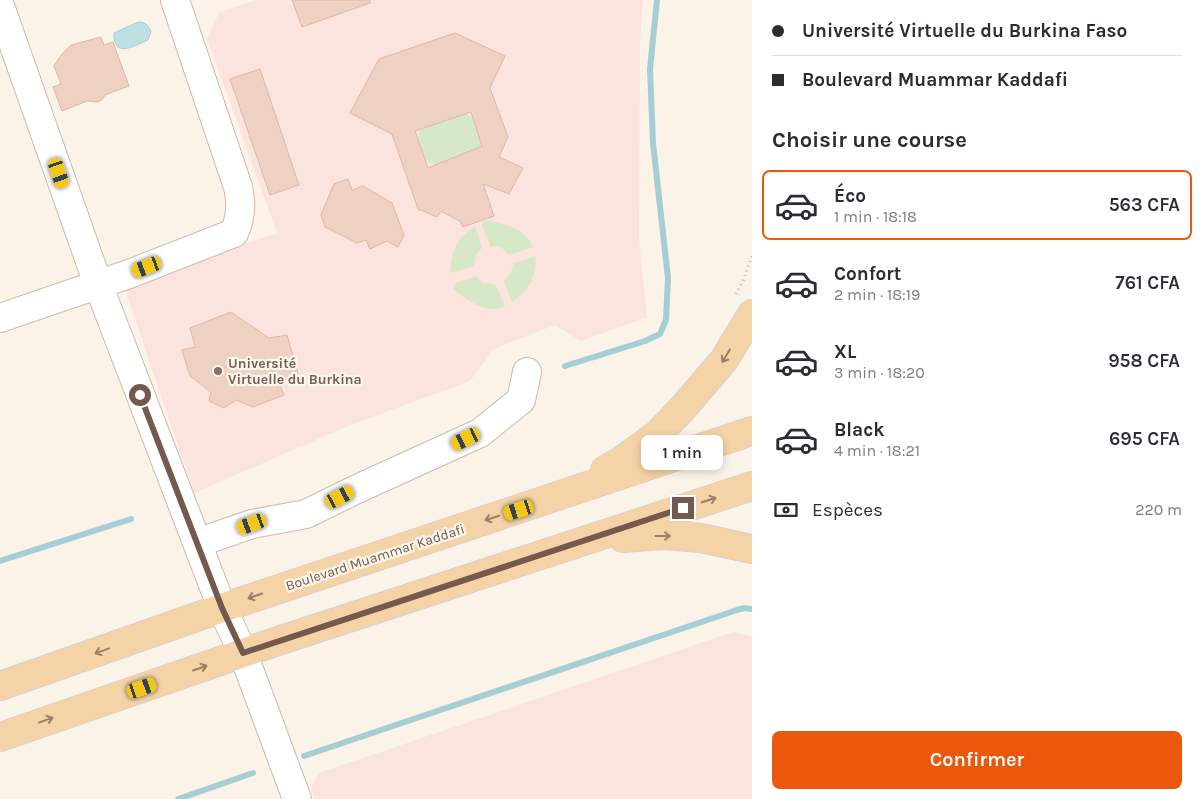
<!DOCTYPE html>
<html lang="fr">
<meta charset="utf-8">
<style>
body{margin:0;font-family:Karla,sans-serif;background:#f7f7f7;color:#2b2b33;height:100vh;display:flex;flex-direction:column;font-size:19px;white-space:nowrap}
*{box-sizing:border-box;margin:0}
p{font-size:16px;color:#7c7c81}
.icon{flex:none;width:28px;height:28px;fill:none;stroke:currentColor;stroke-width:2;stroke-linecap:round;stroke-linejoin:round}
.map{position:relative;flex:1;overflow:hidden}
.drawer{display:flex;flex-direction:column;background:#fff;width:450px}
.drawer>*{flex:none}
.top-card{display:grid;align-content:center;height:110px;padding:0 20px;background:#fff}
.end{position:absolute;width:22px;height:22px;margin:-11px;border:6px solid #73594e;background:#fff;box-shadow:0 0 0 2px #fff}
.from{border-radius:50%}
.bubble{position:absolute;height:35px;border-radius:8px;background:#fff;box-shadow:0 2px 8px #0003;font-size:16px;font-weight:600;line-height:35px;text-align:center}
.car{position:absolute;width:15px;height:30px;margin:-15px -8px;border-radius:6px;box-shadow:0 0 4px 1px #0007;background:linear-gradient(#f5c518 24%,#345 0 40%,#f5c518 0 76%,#345 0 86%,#f5c518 0)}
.top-card b{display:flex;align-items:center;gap:18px;height:48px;font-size:19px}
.top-card b+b{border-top:1px solid #e1e1e2}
.top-card i{width:12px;height:12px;background:#2b2b33}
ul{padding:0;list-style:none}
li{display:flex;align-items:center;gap:15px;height:70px;margin:0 10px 8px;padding:0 10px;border:2px solid transparent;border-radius:8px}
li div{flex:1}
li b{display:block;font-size:19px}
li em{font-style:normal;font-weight:600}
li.active{border-color:#ea580c}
li>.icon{width:45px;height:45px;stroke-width:1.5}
h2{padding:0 20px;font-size:22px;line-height:60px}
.pay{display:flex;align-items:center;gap:12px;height:55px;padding:0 20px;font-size:19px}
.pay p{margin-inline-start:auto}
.button{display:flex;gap:10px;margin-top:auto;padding:10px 20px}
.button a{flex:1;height:58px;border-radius:8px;background:#ea580c;color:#fff;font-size:20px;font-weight:600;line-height:58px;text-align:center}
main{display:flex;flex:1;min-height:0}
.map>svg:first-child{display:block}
.commercial{fill:#fae4dd}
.green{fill:#d6e8c7}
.water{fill:#bee0e3;stroke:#a5cfd4}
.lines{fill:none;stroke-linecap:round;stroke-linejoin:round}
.stream{stroke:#a5cfd4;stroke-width:6}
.building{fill:#eed1c2;stroke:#e0b7a3;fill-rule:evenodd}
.minor-casing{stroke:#ccbaaf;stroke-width:30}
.major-casing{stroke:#d8d1cd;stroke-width:30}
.path{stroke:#d3b4a5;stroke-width:3;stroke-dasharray:1 4;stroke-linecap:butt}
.minor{stroke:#fff;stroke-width:28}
.major{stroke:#f4d3a6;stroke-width:28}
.oneway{stroke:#9a7e68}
.route{stroke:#73594e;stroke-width:6}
.education-dot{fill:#8d6e63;stroke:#fef7ee;stroke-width:2}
.labels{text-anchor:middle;stroke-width:4.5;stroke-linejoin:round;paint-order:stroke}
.education-label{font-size:14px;font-weight:bold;fill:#785e54;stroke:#fef7ee;text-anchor:start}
.street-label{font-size:14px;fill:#73594e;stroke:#fef7ee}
</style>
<main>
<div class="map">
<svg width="752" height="799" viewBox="0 0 752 799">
<rect width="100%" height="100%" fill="#fbf3e8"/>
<path class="commercial" d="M255 0H643L640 40 639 239 647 317 581 341 555 325 494 349 470 381 348 426 194 493 124 286 277 233 207 38 219 13Z
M733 632 752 636V799H315L311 788 319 773Z"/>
<path class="green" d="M451 107 473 117 481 143 475 161 448 171 425 160 417 137 429 115 436 112 440 123 451 119Z
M484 220C504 225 524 226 533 247L509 255C504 248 500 246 491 247L482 226Z
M475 226 482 248C476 253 474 258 474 266L450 273C452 251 456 239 475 226Z
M536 256C535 278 531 289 512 302L504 281C510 275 513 271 513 263Z
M477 276 482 283 495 284 505 307C484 314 469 301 453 289L455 283Z"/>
<path class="water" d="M138 22C145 22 147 24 151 31L148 40C134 46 113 59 114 33Z"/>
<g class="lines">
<path class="stream" d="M565 366 645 341 660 334 666 320 668 278 653 143 650 69 657 0
M0 561 131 519
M304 756 737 610 744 608 752 609
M178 799 253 773"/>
</g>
<path class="building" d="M292 0H370V3L302 27Z
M455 33 505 56 490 88 508 137 499 157 523 168 509 194 483 184 494 216 463 227 461 222 441 211 437 217 418 209 392 134 350 113 379 59ZM471 112 482 146 428 168 415 131Z
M101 37 104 45 113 42 129 86 105 95 102 100 97 102 87 101 62 111 53 87 61 84 54 66 62 54 71 45Z
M260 69 299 185 270 195 230 79Z
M348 179 352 190 363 186 392 203 404 235 398 247 387 241 370 249 366 240 357 243 325 227 321 215 334 184Z
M231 312 269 338 287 335 298 373 279 383 284 395 253 407 236 400 224 408 209 401 211 392 190 376 182 350 195 347 190 328Z"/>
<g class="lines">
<g class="minor-casing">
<path id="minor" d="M0 6 98 284 222 608 243 653 297 799
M0 318 129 274 234 233C241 218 242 204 238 187L175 0
M197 543 252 524 306 514 357 489 480 433 521 400 527 372"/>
</g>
<g class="major-casing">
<path id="major" d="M605 470 621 461 657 435 682 409 724 360 752 314
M623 538 664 535 701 538 752 549
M0 686 222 608 752 431
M0 737 278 641 752 486"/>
</g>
<path class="path" d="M736 294 743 281 752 256"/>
<use href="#minor" class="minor"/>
<use href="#major" class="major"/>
</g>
<defs><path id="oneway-shaft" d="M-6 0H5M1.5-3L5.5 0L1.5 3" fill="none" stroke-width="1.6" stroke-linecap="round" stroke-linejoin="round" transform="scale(1.25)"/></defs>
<g class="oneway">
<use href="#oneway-shaft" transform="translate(726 356) rotate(121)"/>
<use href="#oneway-shaft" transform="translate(709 500) rotate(-18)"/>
<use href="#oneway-shaft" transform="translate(492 518) rotate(162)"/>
<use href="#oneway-shaft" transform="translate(663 536)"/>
<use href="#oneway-shaft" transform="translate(255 596) rotate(161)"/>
<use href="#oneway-shaft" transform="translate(102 651) rotate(160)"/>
<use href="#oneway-shaft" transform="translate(200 668) rotate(-19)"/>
<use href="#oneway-shaft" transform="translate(46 720) rotate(-20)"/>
</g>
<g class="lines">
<path class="route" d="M140 395 222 608 243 653 683 508"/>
</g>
<circle class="education-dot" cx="218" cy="371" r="5"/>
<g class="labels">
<g class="education-label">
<text x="228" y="368">Université<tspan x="228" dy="16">Virtuelle du Burkina</tspan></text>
</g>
<g class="street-label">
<text transform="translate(375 557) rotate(-18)" y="5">Boulevard Muammar Kaddafi</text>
</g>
</g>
</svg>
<i class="end from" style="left:140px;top:395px"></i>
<i class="end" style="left:683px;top:508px"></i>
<div class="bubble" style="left:641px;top:435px;width:82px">1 min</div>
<i class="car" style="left:59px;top:173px;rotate:161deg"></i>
<i class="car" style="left:147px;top:267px;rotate:249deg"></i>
<i class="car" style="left:466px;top:439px;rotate:244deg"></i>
<i class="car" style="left:340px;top:497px;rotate:63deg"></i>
<i class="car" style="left:519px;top:510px;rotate:252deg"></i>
<i class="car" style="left:252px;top:524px;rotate:250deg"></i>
<i class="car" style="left:142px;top:688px;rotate:71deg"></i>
</div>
<section class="drawer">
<div class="top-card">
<b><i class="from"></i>Université Virtuelle du Burkina Faso</b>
<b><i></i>Boulevard Muammar Kaddafi</b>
</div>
<h2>Choisir une course</h2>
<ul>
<li class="active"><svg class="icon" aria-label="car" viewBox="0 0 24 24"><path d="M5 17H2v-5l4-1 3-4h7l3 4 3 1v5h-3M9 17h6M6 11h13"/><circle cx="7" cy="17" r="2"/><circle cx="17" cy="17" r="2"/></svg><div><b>Éco</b><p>1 min · 18:18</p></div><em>563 CFA</em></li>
<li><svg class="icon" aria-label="car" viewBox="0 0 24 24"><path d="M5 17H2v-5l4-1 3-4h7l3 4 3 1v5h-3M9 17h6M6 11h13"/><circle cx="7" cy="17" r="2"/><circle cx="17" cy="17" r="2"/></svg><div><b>Confort</b><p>2 min · 18:19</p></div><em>761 CFA</em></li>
<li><svg class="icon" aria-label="car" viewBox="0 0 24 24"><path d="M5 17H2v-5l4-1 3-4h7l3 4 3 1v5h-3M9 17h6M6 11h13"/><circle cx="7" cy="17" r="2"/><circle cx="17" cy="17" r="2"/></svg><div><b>XL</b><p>3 min · 18:20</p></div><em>958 CFA</em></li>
<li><svg class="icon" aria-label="car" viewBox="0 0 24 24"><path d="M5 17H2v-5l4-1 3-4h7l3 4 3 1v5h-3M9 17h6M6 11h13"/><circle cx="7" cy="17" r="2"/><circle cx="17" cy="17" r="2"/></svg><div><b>Black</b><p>4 min · 18:21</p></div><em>695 CFA</em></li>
</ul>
<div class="pay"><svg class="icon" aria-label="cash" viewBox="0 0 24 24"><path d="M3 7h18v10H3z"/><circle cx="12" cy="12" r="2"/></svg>Espèces<p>220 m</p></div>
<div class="button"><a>Confirmer</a></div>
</section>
</main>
